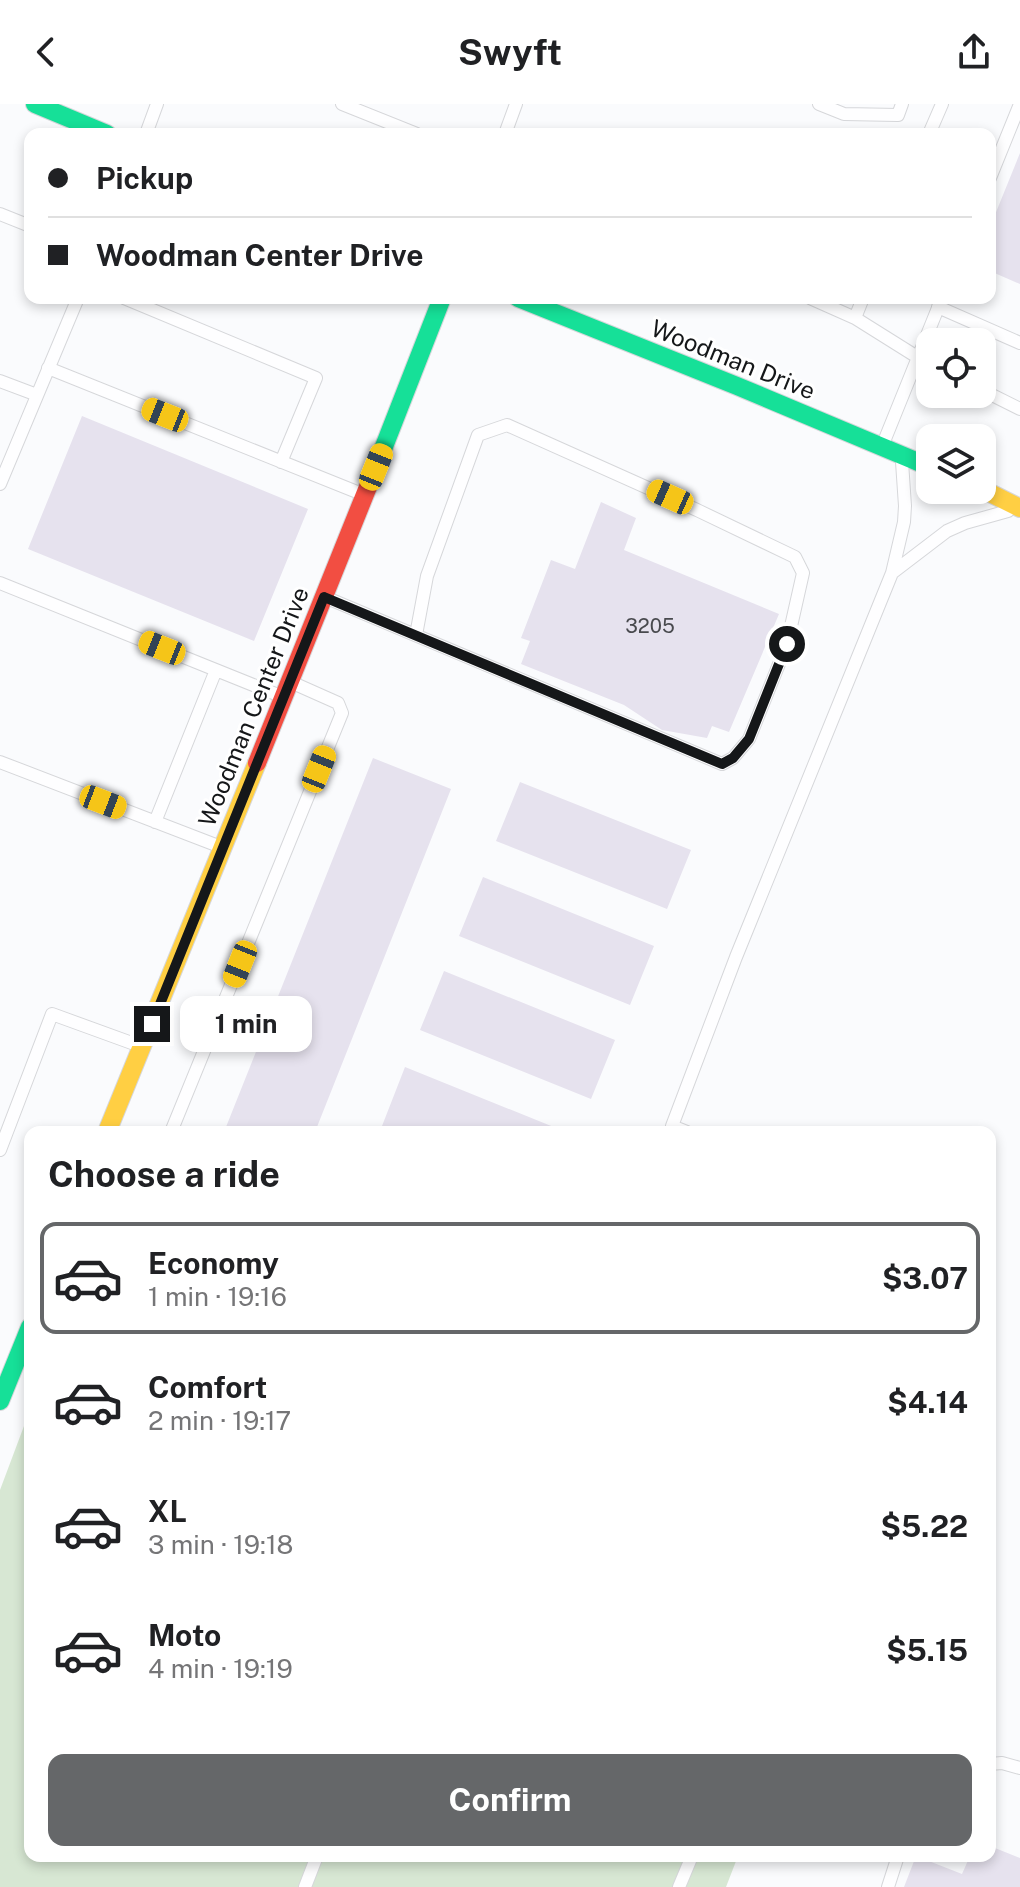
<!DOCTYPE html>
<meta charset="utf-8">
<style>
body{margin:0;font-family:"Public Sans",sans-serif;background:#f2f2f2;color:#202124;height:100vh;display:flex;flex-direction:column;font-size:30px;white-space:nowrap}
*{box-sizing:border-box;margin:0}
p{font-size:26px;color:#757577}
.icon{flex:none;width:44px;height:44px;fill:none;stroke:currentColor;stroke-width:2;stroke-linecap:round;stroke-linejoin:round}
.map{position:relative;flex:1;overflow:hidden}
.drawer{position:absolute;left:24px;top:1022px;width:972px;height:736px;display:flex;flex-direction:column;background:#fff;border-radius:16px;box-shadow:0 4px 12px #0003}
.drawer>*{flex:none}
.banner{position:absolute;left:24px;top:24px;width:972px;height:176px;border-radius:16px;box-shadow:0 4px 12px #0003;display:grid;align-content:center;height:176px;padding:0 24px;background:#fff}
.buttons{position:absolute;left:916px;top:224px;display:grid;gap:16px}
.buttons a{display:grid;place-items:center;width:80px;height:80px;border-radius:16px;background:#fff;box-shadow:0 4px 12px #0003;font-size:40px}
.end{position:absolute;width:36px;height:36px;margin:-18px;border:10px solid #151719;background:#fff;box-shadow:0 0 0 4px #fff}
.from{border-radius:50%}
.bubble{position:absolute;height:56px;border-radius:16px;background:#fff;box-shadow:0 4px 12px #0003;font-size:26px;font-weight:700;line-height:56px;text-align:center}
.car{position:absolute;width:24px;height:48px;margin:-24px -12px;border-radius:10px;box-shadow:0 0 6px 2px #0007;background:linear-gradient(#f5c518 24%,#345 0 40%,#f5c518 0 76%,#345 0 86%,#f5c518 0)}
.banner b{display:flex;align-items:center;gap:28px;height:76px;font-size:30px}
.banner b+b{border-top:2px solid #e0e0e0}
.banner i{width:20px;height:20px;background:#202124}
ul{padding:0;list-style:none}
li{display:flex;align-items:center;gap:24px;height:112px;margin:0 16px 12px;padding:0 8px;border:4px solid transparent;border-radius:16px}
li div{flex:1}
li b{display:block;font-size:30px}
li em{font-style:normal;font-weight:700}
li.selected{border-color:#656769}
li>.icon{width:72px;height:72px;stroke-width:1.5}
h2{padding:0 24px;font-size:36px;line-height:96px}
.button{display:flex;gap:16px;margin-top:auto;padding:16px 24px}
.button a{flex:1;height:92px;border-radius:16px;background:#656769;color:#fff;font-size:32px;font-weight:700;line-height:92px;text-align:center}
header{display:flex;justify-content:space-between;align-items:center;height:104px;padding:0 24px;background:#fff;font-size:36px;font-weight:700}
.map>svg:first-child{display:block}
.green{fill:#d7e7d3}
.building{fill:#e6e2ee}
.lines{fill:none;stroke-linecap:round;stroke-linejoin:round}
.lane-casing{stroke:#d6d7da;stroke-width:14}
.fast-casing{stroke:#d6d7da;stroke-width:20}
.slow-casing{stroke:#d6d7da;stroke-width:20}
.jam-casing{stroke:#d6d7da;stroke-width:20}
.lane{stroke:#fefeff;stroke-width:12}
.fast{stroke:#16e098;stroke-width:18}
.slow{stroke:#ffcf43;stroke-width:18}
.jam{stroke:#f24e42;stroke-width:18}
.route{stroke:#151719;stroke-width:10}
.labels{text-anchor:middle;stroke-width:6;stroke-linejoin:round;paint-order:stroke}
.number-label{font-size:20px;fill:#494a4e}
.street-label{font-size:24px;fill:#151719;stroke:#fff}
</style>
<header><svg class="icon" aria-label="back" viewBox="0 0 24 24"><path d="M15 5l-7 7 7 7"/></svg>Swyft<svg class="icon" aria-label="share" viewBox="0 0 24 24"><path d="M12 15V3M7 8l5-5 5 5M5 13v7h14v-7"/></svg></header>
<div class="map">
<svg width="1020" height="1783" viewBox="0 0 1020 1783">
<rect width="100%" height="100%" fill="#fafbfd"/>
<path class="green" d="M30 1306V1752H738L726 1783H0V1386Z"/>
<path class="building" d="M1020 49V180L990 167V123Z
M82 312 308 405 254 537 28 445Z
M601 398 636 414 624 446 779 510 729 628 712 622 707 634 662 626 624 601 521 560 530 537 521 534 551 456 575 465Z
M373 654 451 685 315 1028H224Z
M520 678 691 746 667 805 496 737Z
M483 773 654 842 630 901 459 832Z
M444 867 615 936 591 995 420 926Z
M405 963 566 1028H396L382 1022Z
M990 1742 1020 1754V1783H904L916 1752 962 1770 970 1752H990Z"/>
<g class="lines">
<g class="lane-casing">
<path id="lane" d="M342 0 417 30
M819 0 844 10 898 11 902 0
M146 30 157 0
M505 30 516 0
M929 30 942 0
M990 74 1020 0
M0 110 30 122
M124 194 316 274 281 358
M810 194 855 214 930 261
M938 203 1020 239
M855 214 863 194
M48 264 362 390
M0 277 37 291
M982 286 1020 305
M883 340 942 194
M0 380 78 194
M892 469 947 427 965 419 1008 407
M0 479 283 593
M327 494 722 660 733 654 749 635 787 540 803 469 795 453 697 406 507 321 478 331 427 472 416 531
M0 658 221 743
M155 718 216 566
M171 1028 342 609 338 599 293 579
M687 1028 672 1022 736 853 892 469 904 418 905 402 902 358
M0 1046 52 910 140 942
M990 1660 1002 1659 1020 1664
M305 1783 317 1752
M679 1783 692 1752
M888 1783 898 1752"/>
</g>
<g class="fast-casing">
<path id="fast" d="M35 0 107 30
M518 194 737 282 930 363
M376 363 442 194
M0 1297 30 1223"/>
</g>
<g class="slow-casing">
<path id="slow" d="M982 385 1020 404
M107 1028 257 659"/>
</g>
<g class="jam-casing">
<path id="jam" d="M257 659 376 363"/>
</g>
<use href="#lane" class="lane"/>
<use href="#fast" class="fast"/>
<use href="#slow" class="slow"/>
<use href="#jam" class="jam"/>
</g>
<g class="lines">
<path class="route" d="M152 920 324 493 722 660 733 654 749 635 787 540"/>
</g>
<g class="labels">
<g class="number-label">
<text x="650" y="529">3205</text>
</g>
<g class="street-label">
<text transform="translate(733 256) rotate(22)" y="8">Woodman Drive</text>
<text transform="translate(254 603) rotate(-68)" y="8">Woodman Center Drive</text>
</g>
</g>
</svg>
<div class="buttons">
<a><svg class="icon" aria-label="locate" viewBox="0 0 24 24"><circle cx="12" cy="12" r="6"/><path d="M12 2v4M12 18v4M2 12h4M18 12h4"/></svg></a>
<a><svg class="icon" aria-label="layers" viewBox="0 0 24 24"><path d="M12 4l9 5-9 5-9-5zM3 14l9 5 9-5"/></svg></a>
</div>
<i class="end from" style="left:787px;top:540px"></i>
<i class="end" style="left:152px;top:920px"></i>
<div class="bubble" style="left:180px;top:892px;width:132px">1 min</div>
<i class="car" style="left:165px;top:311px;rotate:292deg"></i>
<i class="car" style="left:376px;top:363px;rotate:22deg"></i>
<i class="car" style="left:670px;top:393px;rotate:294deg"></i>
<i class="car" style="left:162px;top:544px;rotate:292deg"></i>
<i class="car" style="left:319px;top:665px;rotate:22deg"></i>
<i class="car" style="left:103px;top:698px;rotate:111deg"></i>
<i class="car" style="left:240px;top:860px;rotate:202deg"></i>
<div class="banner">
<b><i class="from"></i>Pickup</b>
<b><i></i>Woodman Center Drive</b>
</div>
<section class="drawer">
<h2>Choose a ride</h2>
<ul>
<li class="selected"><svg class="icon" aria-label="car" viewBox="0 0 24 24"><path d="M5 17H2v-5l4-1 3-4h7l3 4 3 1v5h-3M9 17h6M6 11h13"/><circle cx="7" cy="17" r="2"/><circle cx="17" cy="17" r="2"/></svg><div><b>Economy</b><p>1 min · 19:16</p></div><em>$3.07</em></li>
<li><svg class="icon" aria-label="car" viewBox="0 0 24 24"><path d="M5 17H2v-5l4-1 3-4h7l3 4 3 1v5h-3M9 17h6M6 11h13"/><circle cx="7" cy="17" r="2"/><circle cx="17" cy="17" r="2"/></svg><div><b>Comfort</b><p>2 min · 19:17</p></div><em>$4.14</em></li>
<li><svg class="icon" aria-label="car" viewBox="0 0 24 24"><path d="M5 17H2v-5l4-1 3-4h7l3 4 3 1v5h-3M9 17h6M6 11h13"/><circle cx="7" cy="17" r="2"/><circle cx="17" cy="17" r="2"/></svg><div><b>XL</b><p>3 min · 19:18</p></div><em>$5.22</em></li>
<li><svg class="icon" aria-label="car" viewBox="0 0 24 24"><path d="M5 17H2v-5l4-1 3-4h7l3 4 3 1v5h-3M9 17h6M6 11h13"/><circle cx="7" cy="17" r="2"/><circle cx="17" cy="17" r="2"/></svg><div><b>Moto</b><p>4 min · 19:19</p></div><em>$5.15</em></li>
</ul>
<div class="button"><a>Confirm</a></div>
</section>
</div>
